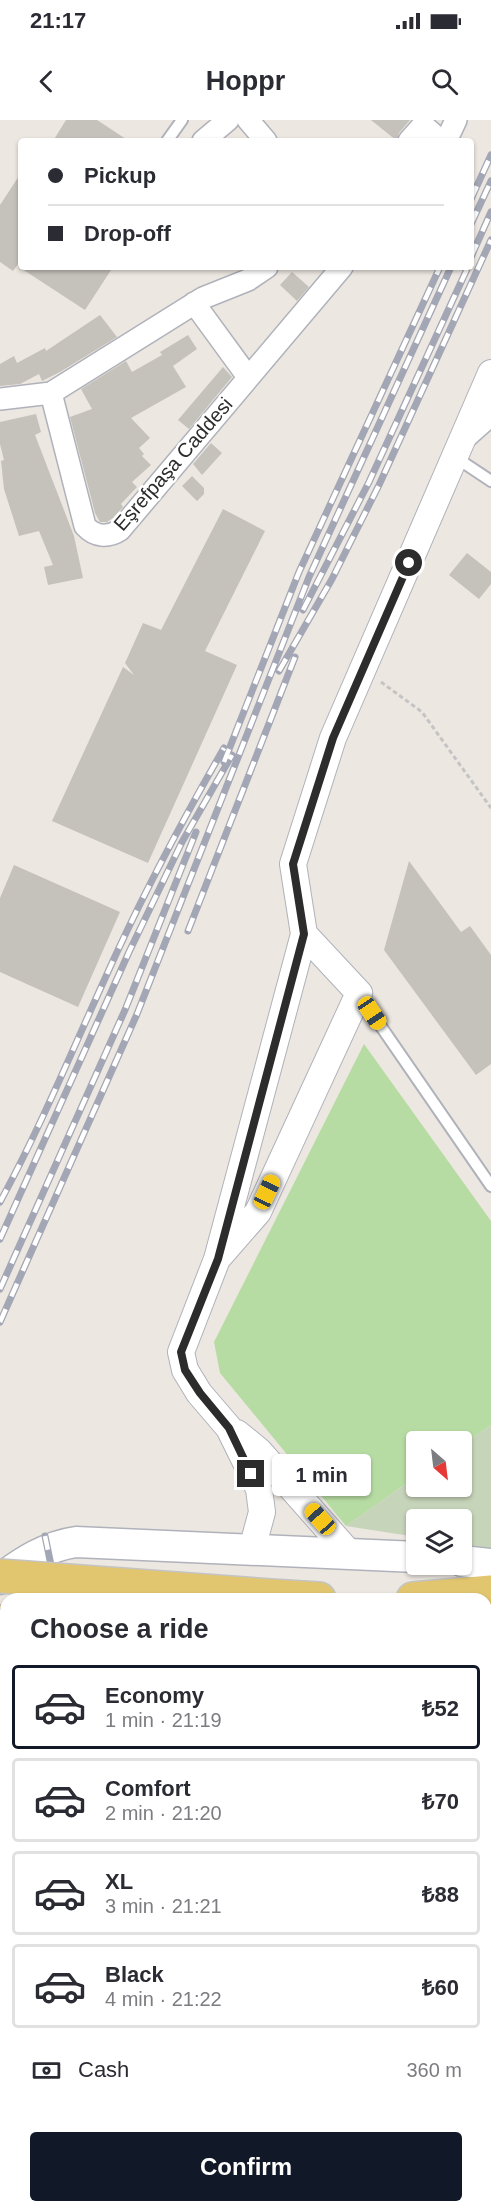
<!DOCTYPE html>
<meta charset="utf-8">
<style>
body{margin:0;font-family:Arial,sans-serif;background:#f7f7f7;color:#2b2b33;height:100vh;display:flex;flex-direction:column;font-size:22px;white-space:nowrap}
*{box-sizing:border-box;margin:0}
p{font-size:20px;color:#7c7c81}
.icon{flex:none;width:33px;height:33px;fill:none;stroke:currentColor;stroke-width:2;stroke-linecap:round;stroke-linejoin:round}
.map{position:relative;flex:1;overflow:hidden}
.drawer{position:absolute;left:0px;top:1473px;width:492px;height:620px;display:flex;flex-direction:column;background:#fff;border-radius:18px 18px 0 0;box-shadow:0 2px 4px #0004}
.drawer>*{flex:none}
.hud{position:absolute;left:18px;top:18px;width:456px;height:132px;border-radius:6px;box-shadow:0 2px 4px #0004;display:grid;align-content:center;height:132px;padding:0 30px;background:#fff}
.needle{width:39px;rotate:152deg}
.controls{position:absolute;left:406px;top:1311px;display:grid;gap:12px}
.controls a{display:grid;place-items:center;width:66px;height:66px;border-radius:6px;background:#fff;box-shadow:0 2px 4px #0004;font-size:30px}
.end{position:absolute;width:27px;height:27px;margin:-14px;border:8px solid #2c2c2c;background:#fff;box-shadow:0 0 0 3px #fff}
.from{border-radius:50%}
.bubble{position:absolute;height:42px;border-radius:6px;background:#fff;box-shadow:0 2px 4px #0004;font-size:20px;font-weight:600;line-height:42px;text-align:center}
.car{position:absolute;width:18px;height:36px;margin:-18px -9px;border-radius:8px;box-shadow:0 0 4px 2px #0007;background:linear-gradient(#f5c518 24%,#345 0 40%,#f5c518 0 76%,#345 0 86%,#f5c518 0)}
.hud b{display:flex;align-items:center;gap:21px;height:57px;font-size:22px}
.hud b+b{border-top:2px solid #e1e1e2}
.hud i{width:15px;height:15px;background:#2b2b33}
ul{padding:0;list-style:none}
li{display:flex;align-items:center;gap:18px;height:84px;margin:0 12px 9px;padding:0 18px;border:3px solid #e1e1e2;border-radius:6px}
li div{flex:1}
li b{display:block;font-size:22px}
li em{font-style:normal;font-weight:600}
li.active{border-color:#111827}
li>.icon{width:54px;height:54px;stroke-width:1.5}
h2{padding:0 30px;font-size:27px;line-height:72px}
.pay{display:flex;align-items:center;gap:15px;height:66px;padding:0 30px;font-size:22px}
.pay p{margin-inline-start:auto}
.cta{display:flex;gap:12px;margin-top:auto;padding:12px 30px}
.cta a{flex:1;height:69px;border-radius:6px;background:#111827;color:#fff;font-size:24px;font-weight:600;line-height:69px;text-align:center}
.status{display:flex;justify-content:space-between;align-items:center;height:42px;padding:0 30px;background:#fff;direction:ltr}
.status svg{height:16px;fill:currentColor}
header{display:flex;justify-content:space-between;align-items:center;height:78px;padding:0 30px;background:#fff;font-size:27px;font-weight:600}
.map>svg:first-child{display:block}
.green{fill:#b7dca3}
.cemetery{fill:#c6d4b9}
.water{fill:#7fc8e2}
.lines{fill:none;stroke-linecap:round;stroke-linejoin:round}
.stream{stroke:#7fc8e2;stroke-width:5}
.building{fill:#c5c1bb}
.service-casing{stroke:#b0b2bb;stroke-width:14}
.minor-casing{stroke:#b0b2bb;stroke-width:24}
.tertiary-casing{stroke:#b0b2bb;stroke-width:28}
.secondary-casing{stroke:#b0b2bb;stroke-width:33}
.primary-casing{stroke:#c4c4c4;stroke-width:36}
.trunk-casing{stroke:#c4c4c4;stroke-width:36}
.path{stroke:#c4c4c4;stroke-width:3;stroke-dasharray:4.5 3;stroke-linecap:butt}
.service{stroke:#fff;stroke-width:10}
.minor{stroke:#fff;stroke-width:21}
.tertiary{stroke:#fff;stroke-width:26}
.secondary{stroke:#fff;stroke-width:30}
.primary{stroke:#e2c66f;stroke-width:33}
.trunk{stroke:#e8b46c;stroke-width:33}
.tram{stroke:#a3a6b4;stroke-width:1.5}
.rail-casing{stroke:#a3a6b4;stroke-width:7}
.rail{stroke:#fff;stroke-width:4.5;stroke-dasharray:14;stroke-linecap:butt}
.primary-bridge-casing{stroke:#c4c4c4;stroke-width:36;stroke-linecap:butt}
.primary-bridge{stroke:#e2c66f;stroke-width:33}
.route{stroke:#2c2c2c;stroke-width:8}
.labels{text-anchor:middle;stroke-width:5;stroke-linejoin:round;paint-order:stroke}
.street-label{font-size:20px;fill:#2c2c2c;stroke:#fff}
</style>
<div class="status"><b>21:17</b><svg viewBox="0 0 49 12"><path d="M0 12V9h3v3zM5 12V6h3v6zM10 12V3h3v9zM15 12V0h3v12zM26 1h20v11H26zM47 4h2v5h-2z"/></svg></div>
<header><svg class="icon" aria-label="back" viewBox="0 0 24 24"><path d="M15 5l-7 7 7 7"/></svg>Hoppr<svg class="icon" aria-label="search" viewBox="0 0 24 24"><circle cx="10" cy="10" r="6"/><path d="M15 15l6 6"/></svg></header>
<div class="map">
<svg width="491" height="2092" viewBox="0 0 491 2092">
<rect width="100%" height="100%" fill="#ece7e0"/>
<path class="green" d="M364 924 491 1101V1305L462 1325V1322H417V1356L346 1406 220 1253 214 1222Z
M486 1568 491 1572V1887L486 1879Z"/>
<path class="cemetery" d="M491 1305V1428L462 1424V1400H417V1417L346 1406 417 1356V1366H462V1325Z"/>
<path class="water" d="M0 1637 6 1642V1715L0 1707Z
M311 2087H383L389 2092H317Z"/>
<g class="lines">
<path class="stream" d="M424 2086 430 2092"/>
</g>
<path class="building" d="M66 0H97L129 21H53Z
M371 0H410L399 13 397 21Z
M21 53V140L13 151 0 142V85Z
M19 147H113L85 190Z
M292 152 309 167 297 181 280 165Z
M100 195 117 217 60 252 42 261 39 254 20 264 0 266V244L14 236 17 243 45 228 46 231Z
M188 215 197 229 173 246 186 267 131 298 150 318 139 328 144 334 142 336 151 345 132 362 137 367 121 384 123 387 113 398 107 402H100L95 393 70 297 92 289 81 269 126 241 132 252 162 235 160 232Z
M223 247 232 257 189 309 178 300Z
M36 294 41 312 35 315 74 416 83 458 48 465 44 447 53 445 39 411 19 416 4 369 1 341 4 340 0 324V302Z
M211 323 222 333 202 355 193 344Z
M192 356 204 368V374L197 381 182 366Z
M223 389 265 411 205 531 237 545 148 743 52 701 123 547 134 555 125 543 143 503 161 510Z
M467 433 491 452V464L479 479 449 455Z
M409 741 461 812 470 806 491 835V944L476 955 384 830Z
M14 745 120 792 78 887 0 852V778Z"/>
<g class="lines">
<g class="service-casing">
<path id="service" d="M167 21 182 0
M455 337 491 361
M360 876 491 1066
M0 1954 6 1948
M486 2084 491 2087
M268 2086 272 2092
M287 2086 292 2092"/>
</g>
<g class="minor-casing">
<path id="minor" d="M248 0 266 21
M203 21 228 0
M409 21 423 5 441 21
M446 21 456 0
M194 183 248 257
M51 273 85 406C95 417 108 418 120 410L342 147
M0 279 51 273 203 178 248 160 267 147
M464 319 491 295"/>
</g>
<g class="tertiary-casing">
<path id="tertiary" d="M217 1139 258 1092 359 873 304 814 293 744 333 618 491 253
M237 1313 259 1331 350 1434
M252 1429 262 1392 259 1369 229 1308 199 1273 185 1250 181 1232 217 1139 304 814"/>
</g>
<g class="secondary-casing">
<path id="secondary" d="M462 1441 491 1444
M0 1459C23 1442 47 1426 76 1422L417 1437
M0 1521 6 1530
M0 1563 6 1562
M0 1807 6 1823
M72 2086 73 2092"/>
</g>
<g class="primary-casing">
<path id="primary" d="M271 1476 319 1479
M413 1479 491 1472
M0 1502H6
M486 1925 491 1932"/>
</g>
<g class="trunk-casing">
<path id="trunk" d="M486 1555 491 1559
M486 1900 491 1906"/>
</g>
<path class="path" d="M381 562 422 592 491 688"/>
<use href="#service" class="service"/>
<use href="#minor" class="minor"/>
<use href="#tertiary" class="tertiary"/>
<use href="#secondary" class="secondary"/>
<use href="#primary" class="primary"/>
<use href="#trunk" class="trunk"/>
<path class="tram" d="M0 1470 109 1479
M0 1489H6
M486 1492 491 1491
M486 1502 491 1501"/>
<g class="rail-casing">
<path id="rail" d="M471 79 491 35
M471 104 491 61
M471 137 491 92
M303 490 369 362 468 147
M279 551 332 459 379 365 491 120
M224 642 299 452 440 147
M188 811 295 537
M0 1082C44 1001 79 914 118 830 150 761 186 694 224 628
M0 1119 129 832 182 722 232 635
M0 1169 125 890 196 712
M0 1202 137 894 309 457 451 147
M45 1416 58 1479
M0 1861 6 1859
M0 1875 6 1874
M486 2017 491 2021
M486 2033 491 2037"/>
</g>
<use href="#rail" class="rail"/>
<g class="primary-bridge-casing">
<path id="primary-bridge" d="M0 1456 271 1476"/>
</g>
<use href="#primary-bridge" class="primary-bridge"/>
</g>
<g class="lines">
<path class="route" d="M251 1354 229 1308 200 1273 185 1250 181 1232 218 1139 304 814 293 744 333 618 409 443"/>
</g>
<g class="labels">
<g class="street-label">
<text transform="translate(173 344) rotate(-49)" y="7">Eşrefpaşa Caddesi</text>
</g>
</g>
</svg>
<div class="controls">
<a><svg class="needle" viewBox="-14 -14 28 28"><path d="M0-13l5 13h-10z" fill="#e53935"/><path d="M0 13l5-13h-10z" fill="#7c7c81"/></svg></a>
<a><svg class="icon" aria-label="layers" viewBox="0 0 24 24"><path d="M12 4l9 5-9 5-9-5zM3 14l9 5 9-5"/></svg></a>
</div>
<i class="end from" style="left:409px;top:443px"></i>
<i class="end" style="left:251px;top:1354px"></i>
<div class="bubble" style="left:272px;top:1334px;width:99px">1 min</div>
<i class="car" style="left:372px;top:893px;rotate:146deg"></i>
<i class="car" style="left:267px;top:1072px;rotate:25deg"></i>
<i class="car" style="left:320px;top:1399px;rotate:318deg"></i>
<div class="hud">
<b><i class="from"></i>Pickup</b>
<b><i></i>Drop-off</b>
</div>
<section class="drawer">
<h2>Choose a ride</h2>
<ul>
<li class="active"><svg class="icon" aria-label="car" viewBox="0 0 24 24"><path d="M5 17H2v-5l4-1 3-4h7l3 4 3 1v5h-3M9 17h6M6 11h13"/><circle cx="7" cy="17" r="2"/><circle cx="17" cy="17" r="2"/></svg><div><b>Economy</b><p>1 min · 21:19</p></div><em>₺52</em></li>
<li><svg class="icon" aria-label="car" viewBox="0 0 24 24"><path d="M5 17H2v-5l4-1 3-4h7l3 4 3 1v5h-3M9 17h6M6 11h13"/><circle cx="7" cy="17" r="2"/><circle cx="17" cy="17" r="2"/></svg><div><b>Comfort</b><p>2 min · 21:20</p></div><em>₺70</em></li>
<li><svg class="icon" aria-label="car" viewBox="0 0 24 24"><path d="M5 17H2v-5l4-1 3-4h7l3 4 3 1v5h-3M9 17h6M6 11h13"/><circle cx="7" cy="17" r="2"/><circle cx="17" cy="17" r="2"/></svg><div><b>XL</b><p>3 min · 21:21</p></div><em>₺88</em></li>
<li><svg class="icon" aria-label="car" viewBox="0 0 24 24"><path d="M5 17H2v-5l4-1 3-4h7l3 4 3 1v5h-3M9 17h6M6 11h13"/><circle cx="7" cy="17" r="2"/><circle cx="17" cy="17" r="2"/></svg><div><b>Black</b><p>4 min · 21:22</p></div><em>₺60</em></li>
</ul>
<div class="pay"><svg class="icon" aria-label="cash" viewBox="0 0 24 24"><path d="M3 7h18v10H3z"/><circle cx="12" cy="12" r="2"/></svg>Cash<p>360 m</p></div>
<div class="cta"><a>Confirm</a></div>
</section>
</div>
